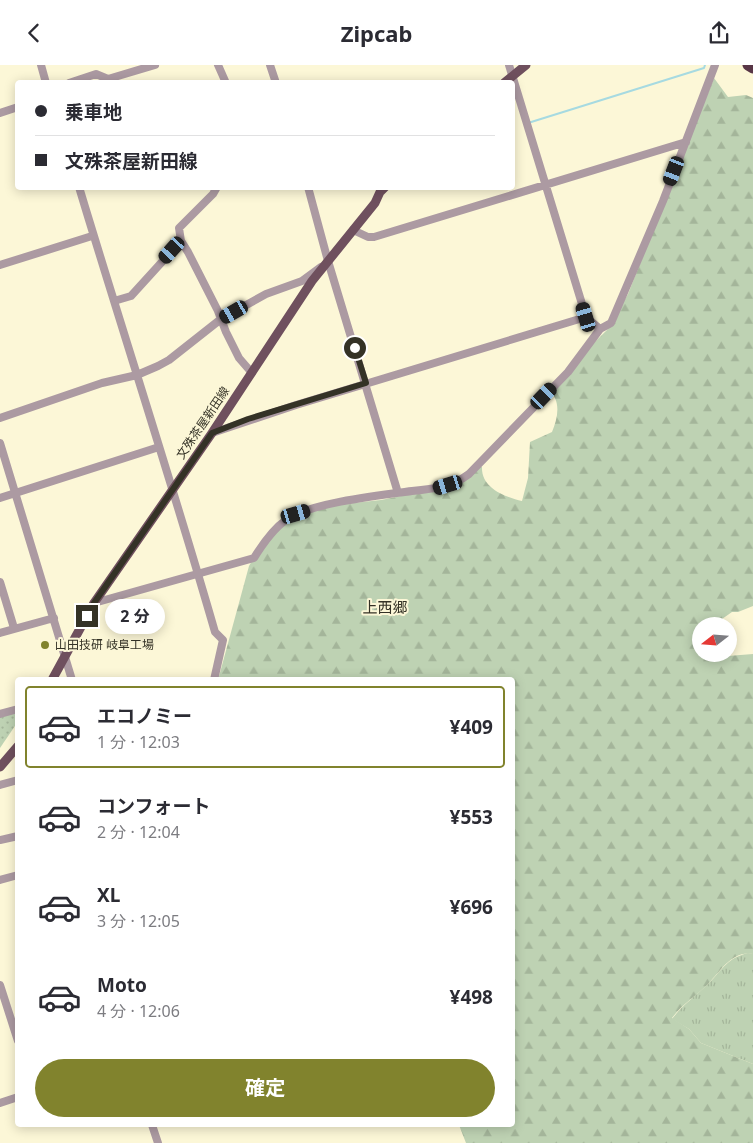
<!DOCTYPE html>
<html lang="ja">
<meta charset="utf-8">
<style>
body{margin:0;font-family:"Noto Sans","Noto Sans JP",sans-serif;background:#f7f7f7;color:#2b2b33;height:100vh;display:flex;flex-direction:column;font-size:19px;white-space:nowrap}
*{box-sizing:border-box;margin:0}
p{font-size:16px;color:#7c7c81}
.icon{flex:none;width:28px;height:28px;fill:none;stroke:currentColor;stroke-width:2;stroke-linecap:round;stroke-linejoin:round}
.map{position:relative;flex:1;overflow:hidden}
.drawer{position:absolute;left:15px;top:612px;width:500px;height:450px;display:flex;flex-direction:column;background:#fff;border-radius:5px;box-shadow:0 2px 12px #0003}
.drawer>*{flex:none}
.guide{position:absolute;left:15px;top:15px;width:500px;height:110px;border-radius:5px;box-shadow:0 2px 12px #0003;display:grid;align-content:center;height:110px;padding:0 20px;background:#fff}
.needle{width:32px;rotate:253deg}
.tools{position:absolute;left:692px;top:552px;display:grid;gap:10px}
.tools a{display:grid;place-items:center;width:45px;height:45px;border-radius:50%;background:#fff;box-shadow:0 2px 12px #0003;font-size:25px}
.end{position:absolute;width:22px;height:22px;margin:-11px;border:6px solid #343226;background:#fff;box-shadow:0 0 0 2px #fff}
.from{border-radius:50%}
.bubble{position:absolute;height:35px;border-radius:18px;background:#fff;box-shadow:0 2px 12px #0003;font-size:16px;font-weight:700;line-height:35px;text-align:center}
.car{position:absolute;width:15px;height:30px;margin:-15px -8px;border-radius:6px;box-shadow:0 0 4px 1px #0007;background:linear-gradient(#222 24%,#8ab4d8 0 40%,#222 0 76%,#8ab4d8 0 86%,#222 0)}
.guide b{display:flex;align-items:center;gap:18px;height:48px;font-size:19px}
.guide b+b{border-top:1px solid #e1e1e2}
.guide i{width:12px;height:12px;background:#2b2b33}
ul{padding:9px 0 0;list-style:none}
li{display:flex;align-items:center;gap:15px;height:82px;margin:0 10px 8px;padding:0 10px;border:2px solid transparent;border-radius:5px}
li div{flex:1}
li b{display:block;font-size:19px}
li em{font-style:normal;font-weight:700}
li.selected{border-color:#81832d}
li>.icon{width:45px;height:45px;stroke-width:1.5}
.cta{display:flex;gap:10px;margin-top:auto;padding:10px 20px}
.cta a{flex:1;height:58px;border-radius:30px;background:#81832d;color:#fff;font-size:20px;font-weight:700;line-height:58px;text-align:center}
header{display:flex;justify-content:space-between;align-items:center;height:65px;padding:0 20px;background:#fff;font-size:22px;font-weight:700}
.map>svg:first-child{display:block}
.grass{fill:url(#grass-tufts)}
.forest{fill:url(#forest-firs)}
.park{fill:url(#park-dots)}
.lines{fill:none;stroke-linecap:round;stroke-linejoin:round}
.stream{stroke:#a6dae1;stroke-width:2}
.minor{stroke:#ac9aa2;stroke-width:8}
.major{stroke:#6f505e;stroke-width:9}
.highway{stroke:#583646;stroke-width:11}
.route{stroke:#343226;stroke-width:6}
.poi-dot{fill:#81832d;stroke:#fcf7d7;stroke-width:2}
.labels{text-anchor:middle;stroke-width:4;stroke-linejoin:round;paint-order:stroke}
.street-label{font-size:12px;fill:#343226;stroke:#fcf7d7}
.poi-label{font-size:12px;fill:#343226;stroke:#fcf7d7;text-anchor:start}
.quarter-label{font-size:15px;fill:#343226;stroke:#fcf7d7}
</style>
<header><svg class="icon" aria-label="back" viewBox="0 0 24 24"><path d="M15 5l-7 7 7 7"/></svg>Zipcab<svg class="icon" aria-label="share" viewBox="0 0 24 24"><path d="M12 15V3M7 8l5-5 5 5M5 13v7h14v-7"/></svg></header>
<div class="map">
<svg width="753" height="1078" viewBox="0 0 753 1078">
<defs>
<pattern id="grass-tufts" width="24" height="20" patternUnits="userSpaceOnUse" patternTransform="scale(1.25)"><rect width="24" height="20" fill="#bed2b3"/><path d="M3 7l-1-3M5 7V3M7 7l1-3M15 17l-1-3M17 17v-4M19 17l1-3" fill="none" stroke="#a4b59a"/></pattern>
<pattern id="forest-firs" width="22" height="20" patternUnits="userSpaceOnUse" patternTransform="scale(1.25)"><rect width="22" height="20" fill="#bed2b3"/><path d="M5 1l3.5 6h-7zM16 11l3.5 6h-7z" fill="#a4b59a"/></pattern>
<pattern id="park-dots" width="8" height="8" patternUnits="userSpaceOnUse" patternTransform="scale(1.25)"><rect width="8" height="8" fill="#bed2b3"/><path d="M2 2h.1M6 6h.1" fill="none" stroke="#a4b59a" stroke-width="1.8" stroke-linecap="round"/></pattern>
</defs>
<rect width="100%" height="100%" fill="#fcf7d7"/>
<path class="grass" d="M748 888 753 889V999L701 978 689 964 672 954C683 939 696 931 709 918 723 904 727 893 748 888Z"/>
<path class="forest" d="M714 13 728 32 746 30 753 33V541L738 547H732L712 561H701V589H712L715 592 753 589V889C733 885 721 905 709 918 697 931 683 938 672 953L689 964 701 978 753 999V1078H466L459 1060H512V615H218L249 501 266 472 307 443 381 435 446 422 455 417 476 399 482 402C481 423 505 432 522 436L528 413 530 377 552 367C558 353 562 334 547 324L607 265 628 229Z"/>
<path class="park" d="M17 647V658L0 683V652Z"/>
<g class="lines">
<path class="stream" d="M528 58 704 3 705 0"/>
<path class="minor" d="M41 0 46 18
M218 0 226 18
M270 0 276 18
M509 0 586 252 600 264
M69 18 96 9 108 14 155 0
M0 48 18 42
M79 122C124 271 172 418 215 567L223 575 214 615
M217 122 213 129 179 163 181 176 188 187 218 246 226 267 239 293 252 308
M308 122 328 196 398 428
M353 165 368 172H374L686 77
M0 200 92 171
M114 236 131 231 181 176
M0 353 102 318 137 310 158 301 169 295 221 254 266 229 302 216 321 202
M212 368 296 340 586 252
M0 378 72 615
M0 433 159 382
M0 517 14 563
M94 538 254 493C262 480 273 464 286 455 309 438 381 430 412 426 432 424 452 422 469 409L568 307 600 264 611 258 663 136 715 0
M0 568 54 553
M0 649 18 644
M0 720 18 715
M0 775 18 771
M0 815 18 810
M0 920 18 976
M0 1038 18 1032
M152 1060 158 1078"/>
<path class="major" d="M504 18 526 0
M52 615 94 538 212 368 312 216 375 138 380 127 385 122
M0 702 18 681"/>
<path class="highway" d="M748 0 753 3"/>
</g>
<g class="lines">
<path class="route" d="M87 551 94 538 212 368 248 354 366 318 355 283"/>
</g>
<circle class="poi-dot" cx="45" cy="580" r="5"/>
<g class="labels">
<g class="street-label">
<text transform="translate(203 358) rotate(-56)" y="4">文殊茶屋新田線</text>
</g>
<g class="poi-label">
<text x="55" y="584">山田技研 岐阜工場</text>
</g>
<g class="quarter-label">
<text x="385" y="548">上西郷</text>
</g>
</g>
</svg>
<div class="tools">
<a><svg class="needle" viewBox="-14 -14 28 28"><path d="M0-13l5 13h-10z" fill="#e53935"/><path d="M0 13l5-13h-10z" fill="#7c7c81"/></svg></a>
</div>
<i class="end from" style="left:355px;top:283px"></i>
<i class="end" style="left:87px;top:551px"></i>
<div class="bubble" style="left:105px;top:534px;width:60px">2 分</div>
<i class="car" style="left:674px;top:106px;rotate:201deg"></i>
<i class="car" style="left:172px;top:185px;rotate:222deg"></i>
<i class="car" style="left:234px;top:247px;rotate:240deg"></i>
<i class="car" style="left:586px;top:252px;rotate:343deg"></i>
<i class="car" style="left:544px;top:331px;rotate:44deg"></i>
<i class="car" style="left:448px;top:420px;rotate:253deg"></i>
<i class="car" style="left:296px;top:449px;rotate:74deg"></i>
<div class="guide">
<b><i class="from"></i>乗車地</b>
<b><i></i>文殊茶屋新田線</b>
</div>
<section class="drawer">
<ul>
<li class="selected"><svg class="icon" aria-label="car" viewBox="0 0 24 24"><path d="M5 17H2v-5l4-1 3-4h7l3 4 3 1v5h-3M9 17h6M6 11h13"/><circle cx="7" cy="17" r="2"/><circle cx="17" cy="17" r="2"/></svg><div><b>エコノミー</b><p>1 分 · 12:03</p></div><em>¥409</em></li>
<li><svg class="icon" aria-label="car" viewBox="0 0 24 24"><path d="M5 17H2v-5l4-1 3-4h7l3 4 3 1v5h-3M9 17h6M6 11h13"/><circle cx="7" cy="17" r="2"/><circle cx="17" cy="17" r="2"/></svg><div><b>コンフォート</b><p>2 分 · 12:04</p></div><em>¥553</em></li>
<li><svg class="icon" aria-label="car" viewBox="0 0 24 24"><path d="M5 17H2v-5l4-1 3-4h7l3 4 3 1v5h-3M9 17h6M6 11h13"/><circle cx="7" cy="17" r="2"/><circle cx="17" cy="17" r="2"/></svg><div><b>XL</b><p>3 分 · 12:05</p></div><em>¥696</em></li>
<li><svg class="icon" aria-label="car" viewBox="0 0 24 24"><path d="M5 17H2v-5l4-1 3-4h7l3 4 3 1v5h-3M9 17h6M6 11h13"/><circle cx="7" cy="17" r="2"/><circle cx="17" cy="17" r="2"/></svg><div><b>Moto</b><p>4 分 · 12:06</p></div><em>¥498</em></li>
</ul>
<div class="cta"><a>確定</a></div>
</section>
</div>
